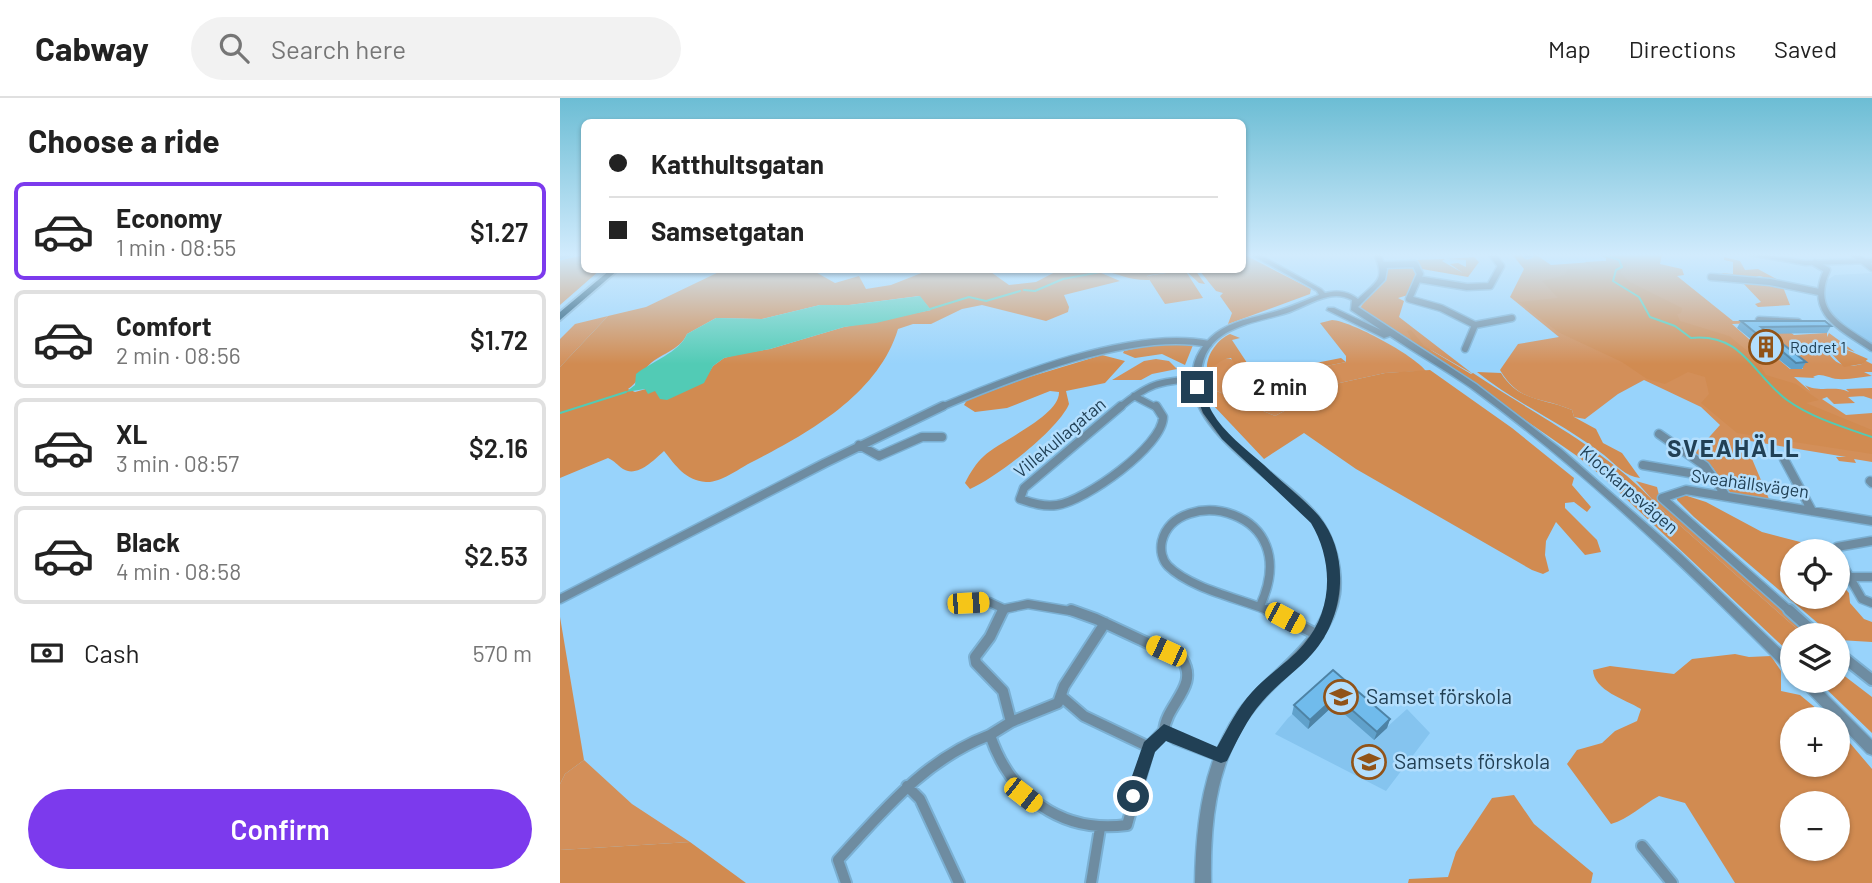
<!DOCTYPE html>
<meta charset="utf-8">
<style>
body{margin:0;font-family:Barlow,sans-serif;background:#f2f2f2;color:#222;height:100vh;display:flex;flex-direction:column;font-size:26px;white-space:nowrap}
*{box-sizing:border-box;margin:0}
p{font-size:23px;color:#767676}
.icon{flex:none;width:38px;height:38px;fill:none;stroke:currentColor;stroke-width:2;stroke-linecap:round;stroke-linejoin:round}
.map{position:relative;flex:1;overflow:hidden}
.side{display:flex;flex-direction:column;background:#fff;width:560px}
.side>*{flex:none}
.guide{position:absolute;left:21px;top:21px;width:665px;height:154px;border-radius:10px;box-shadow:0 2px 5px #0004;display:grid;align-content:center;height:154px;padding:0 28px;background:#fff}
.buttons{position:absolute;left:1220px;top:441px;display:grid;gap:14px}
.buttons a{display:grid;place-items:center;width:70px;height:70px;border-radius:50%;background:#fff;box-shadow:0 2px 5px #0004;font-size:35px}
.end{position:absolute;width:32px;height:32px;margin:-16px;border:9px solid #214055;background:#fff;box-shadow:0 0 0 4px #fff}
.from{border-radius:50%}
.bubble{position:absolute;height:49px;border-radius:24px;background:#fff;box-shadow:0 2px 5px #0004;font-size:23px;font-weight:600;line-height:49px;text-align:center}
.car{position:absolute;width:21px;height:42px;margin:-21px -10px;border-radius:9px;box-shadow:0 0 5px 2px #0007;background:linear-gradient(#f5c518 24%,#345 0 40%,#f5c518 0 76%,#345 0 86%,#f5c518 0)}
.guide b{display:flex;align-items:center;gap:24px;height:66px;font-size:26px}
.guide b+b{border-top:2px solid #e0e0e0}
.guide i{width:18px;height:18px;background:#222}
ul{padding:0;list-style:none}
li{display:flex;align-items:center;gap:21px;height:98px;margin:0 14px 10px;padding:0 14px;border:4px solid #e0e0e0;border-radius:10px}
li div{flex:1}
li b{display:block;font-size:26px}
li em{font-style:normal;font-weight:600}
li.selected{border-color:#7c3aed}
li>.icon{width:63px;height:63px;stroke-width:1.5}
h2{padding:0 28px;font-size:32px;line-height:84px}
.pay{display:flex;align-items:center;gap:18px;height:77px;padding:0 28px;font-size:26px}
.pay p{margin-inline-start:auto}
.button{display:flex;gap:14px;margin-top:auto;padding:14px 28px}
.button a{flex:1;height:80px;border-radius:42px;background:#7c3aed;color:#fff;font-size:28px;font-weight:600;line-height:80px;text-align:center}
header{display:flex;align-items:center;gap:42px;box-sizing:border-box;height:98px;padding:0 35px;background:#fff;border-bottom:2px solid #e0e0e0}
header strong{font-size:33px}
nav{display:flex;gap:38px;margin-inline-start:auto;font-size:24px}
.search{width:490px;height:63px;background:#f2f2f2;display:flex;align-items:center;gap:18px;box-sizing:border-box;padding:0 24px;border-radius:38px;color:#767676;font-size:26px}
main{display:flex;flex:1;min-height:0}
.map>svg:first-child{display:block}
.built{fill:#85c4ef}
.green{fill:#d38f59}
.forest{fill:#d18b51;fill-rule:evenodd}
.water{fill:#52cbb5}
.lines{fill:none;stroke-linecap:round;stroke-linejoin:round}
.stream{stroke:#52cbb5;stroke-width:2}
.minor-far2-casing{stroke:#7bb0d3;stroke-width:9}
.minor-far1-casing{stroke:#7bb0d3;stroke-width:11}
.minor-casing{stroke:#7bb0d3;stroke-width:14}
.tertiary-casing{stroke:#7bb0d3;stroke-width:3}
.trunk-casing{stroke:#7bb0d3;stroke-width:4}
.minor-far2{stroke:#6e8ca1;stroke-width:6}
.minor-far1{stroke:#6e8ca1;stroke-width:8}
.minor{stroke:#6e8ca1;stroke-width:10}
.tertiary{fill:#6e8ca1;fill-rule:evenodd}
.trunk{fill:#164c6a;fill-rule:evenodd}
.wall{fill:#60a1cb}
.shaded-wall{fill:#4e83a5}
.building{fill:#70bbec;stroke:#4e83a5;stroke-width:2}
.route{fill:#214055}
.labels{text-anchor:middle;stroke-width:5;stroke-linejoin:round;paint-order:stroke}
.far-poi-label{font-size:16px;fill:#214055;stroke:#b3defd;text-anchor:start}
.street-label{font-size:18px;fill:#214055;stroke:#b3defd}
.near-poi-label{font-size:21px;fill:#214055;stroke:#b3defd;text-anchor:start}
.district-label{font-size:24px;font-weight:bold;letter-spacing:2px;fill:#214055;stroke:#b3defd}
</style>
<header>
<strong>Cabway</strong>
<div class="search"><svg class="icon" aria-label="search" viewBox="0 0 24 24"><circle cx="10" cy="10" r="6"/><path d="M15 15l6 6"/></svg>Search here</div>
<nav><a>Map</a><a>Directions</a><a>Saved</a></nav>
</header>
<main>
<section class="side">
<h2>Choose a ride</h2>
<ul>
<li class="selected"><svg class="icon" aria-label="car" viewBox="0 0 24 24"><path d="M5 17H2v-5l4-1 3-4h7l3 4 3 1v5h-3M9 17h6M6 11h13"/><circle cx="7" cy="17" r="2"/><circle cx="17" cy="17" r="2"/></svg><div><b>Economy</b><p>1 min · 08:55</p></div><em>$1.27</em></li>
<li><svg class="icon" aria-label="car" viewBox="0 0 24 24"><path d="M5 17H2v-5l4-1 3-4h7l3 4 3 1v5h-3M9 17h6M6 11h13"/><circle cx="7" cy="17" r="2"/><circle cx="17" cy="17" r="2"/></svg><div><b>Comfort</b><p>2 min · 08:56</p></div><em>$1.72</em></li>
<li><svg class="icon" aria-label="car" viewBox="0 0 24 24"><path d="M5 17H2v-5l4-1 3-4h7l3 4 3 1v5h-3M9 17h6M6 11h13"/><circle cx="7" cy="17" r="2"/><circle cx="17" cy="17" r="2"/></svg><div><b>XL</b><p>3 min · 08:57</p></div><em>$2.16</em></li>
<li><svg class="icon" aria-label="car" viewBox="0 0 24 24"><path d="M5 17H2v-5l4-1 3-4h7l3 4 3 1v5h-3M9 17h6M6 11h13"/><circle cx="7" cy="17" r="2"/><circle cx="17" cy="17" r="2"/></svg><div><b>Black</b><p>4 min · 08:58</p></div><em>$2.53</em></li>
</ul>
<div class="pay"><svg class="icon" aria-label="cash" viewBox="0 0 24 24"><path d="M3 7h18v10H3z"/><circle cx="12" cy="12" r="2"/></svg>Cash<p>570 m</p></div>
<div class="button"><a>Confirm</a></div>
</section>
<div class="map">
<svg width="1312" height="785" viewBox="0 0 1312 785">
<rect width="100%" height="100%" fill="#98d3fb"/>
<path class="built" d="M1312 175V248L1280 224 1267 209 1264 196V184L1275 177Z
M771 581 827 629 847 611 870 635 826 693 715 636 728 620Z"/>
<path class="green" d="M683 156 751 191 750 196 668 226 672 215 660 198 663 195 656 193 639 172H682Z
M952 156H975L991 167 1046 163V160L1038 156H1102L1100 166 1122 171 1124 177 1117 178 1173 223H1194L1195 225 1172 226 1206 256H1212L1230 271H1243L1240 266 1247 264 1231 256 1204 234H1230L1234 237 1266 235 1260 229 1267 235V239L1269 235 1295 254 1278 248 1267 251C1272 265 1285 271 1302 266L1304 262 1312 266V274H1304L1312 278C1300 279 1280 284 1269 279 1261 277 1259 276 1253 279L1255 280 1234 279 1250 293 1245 287C1258 295 1275 287 1289 294L1286 291 1312 290V301L1294 295 1303 298 1288 299 1295 305 1274 306 1267 299 1262 301 1286 317 1312 315V364L1294 361 1296 365 1279 363 1276 359H1286L1184 342 1209 401 1171 396 1153 370 1135 355 1160 327 1141 309 1084 282 1058 296 1025 321 1014 319 1012 312C981 298 960 306 940 272L958 246 999 239 950 199 964 171Z
M914 159 919 164 908 179 862 171 856 162 885 161 882 163 903 175 890 166 898 165 906 169V162L887 161Z
M1164 159 1180 163 1185 172 1198 171 1220 183 1199 178 1193 180 1223 189 1230 207 1198 209 1195 206 1201 204 1181 183 1161 175 1173 176V164L1164 162Z
M853 169 858 175 848 197 838 200 844 203 839 219 913 276 864 248 847 232 892 270 891 271 799 213C806 196 825 189 827 170Z
M625 172 643 200 605 206 587 178Z
M48 218 0 269V241L15 226Z
M772 222C791 223 854 257 866 273L825 275 775 286 715 318 652 291 648 284C649 270 659 256 673 262L687 288 718 292 732 284 733 277 737 274 786 264V258L760 225Z
M596 261 609 263 617 271 592 276 581 282H552L584 263Z
M1076 383 1097 389 1101 405 1251 537H1244L1097 407Z
M24 662 72 706 130 744 0 752V686L5 676Z"/>
<path class="forest" d="M1038 156C1050 156 1058 159 1067 166L1060 175 1070 184 1122 210 1121 215 1117 216 1120 223 1169 238 1195 259 1206 277 1236 286 1259 302 1246 305 1312 332V356L1177 335 1141 305 1149 296 1145 279 1128 274 1105 286 1087 281 1062 264 998 234 959 204 998 200 982 183 1005 177 1007 171 1034 172 1025 164 1046 163V160Z
M24 157V172H40L0 207V162Z
M163 172H252L275 185 299 178 306 191 331 187 369 172H428L449 187 476 184 499 172H534L560 183 504 197 509 209 508 214 486 223 422 207 402 211 371 226H353L338 231C318 297 247 336 190 365 177 372 160 385 146 384 125 382 116 368 104 353 94 362 77 380 63 371 57 367 55 363 48 360L0 380V269L48 218 86 209ZM359 198 371 212 284 229 210 251 178 256 164 260 153 268 146 279 96 293 86 291 75 294 68 291C77 285 80 277 87 269 98 256 120 253 127 236L156 220 202 221 260 207H289Z
M541 172H635L645 186 639 185 625 172 590 177 587 178 590 182C571 183 559 176 541 172Z
M851 232 864 248 911 276 913 275C975 317 1047 351 1097 407L1244 537H1232V557L1043 379 1017 358 853 244 847 233Z
M670 236 680 240 672 242 695 277 781 260 786 264 737 274 733 277 729 288 718 292 687 288 671 260C660 260 657 269 647 271 646 257 658 241 670 236Z
M614 242 633 247 625 267 602 256 575 260 563 255 564 253Z
M1278 248 1308 261 1302 266 1284 269 1267 251Z
M542 257 565 263 545 285 506 293 509 306C498 332 436 380 410 391L405 385C410 375 416 365 424 358 441 342 500 318 499 294L490 293 447 310 415 314 404 307 407 302 466 280Z
M870 272 952 330 1014 380 1012 387 1031 409 1027 414 1014 404 1005 405V410L1037 442 1041 454 1025 457 996 424 986 443 985 457 989 473 983 476 972 472 796 371 744 335 704 361 653 307 652 291 715 318 775 286 825 275Z
M917 274 941 275C959 304 984 300 1012 312L1014 319 1036 331 1043 345 1062 355 1080 380C1066 379 1055 366 1044 357 1004 326 957 306 917 274Z
M1121 396 1146 404 1202 434 1248 446 1253 453H1232V499H1278V483L1289 495 1290 505 1304 521 1312 524V544L1279 542 1278 537 1260 527 1134 419 1117 402V399Z
M0 519 24 662 5 676 0 686Z
M1175 556 1189 559 1211 558 1221 573V593L1240 597 1269 621H1232V667H1278V631L1312 671V785H1175L1125 705 1099 698C1082 707 1069 721 1051 726L1007 666 1017 652 1042 645 1055 633 1077 623 1081 611C1065 601 1034 593 1033 572L1050 568 1114 576 1132 561ZM1232 705H1278V751H1232Z
M1278 573 1312 599V635L1258 583H1278Z
M954 697 974 726 1033 775 1031 785H848L849 781 888 779 896 754 932 700Z
M130 744 186 785H0V752Z"/>
<path class="water" d="M360 198 371 212 316 225 284 229 210 251 164 260 153 268 144 285 107 302 100 301 95 293 88 296 85 291 66 294 75 287 76 276C91 264 120 254 127 236L156 220 202 221 260 207H289Z"/>
<g class="lines">
<path class="stream" d="M1041 156 1059 162 1062 169 1056 172 1053 183 1079 199 1090 219 1115 228 1131 240C1183 235 1192 276 1227 302 1252 320 1283 329 1312 339
M464 192 475 193 503 181 551 172
M370 211 409 199 426 203 460 193
M0 315 66 294"/>
<g class="minor-far2-casing">
<path id="minor-far2" d="M1294 156 1312 170
M967 157 970 156
M1255 165 1267 172C1247 215 1281 229 1312 250
M823 167 855 166 860 176 849 201 881 210 915 227 905 251
M1151 179 1210 184 1259 194
M858 181 907 189 930 188 941 168 932 156
M1199 222 1238 224
M915 227 952 220
M574 298 597 310
M379 310C450 280 573 230 649 246
M559 310C588 286 599 283 636 281"/>
</g>
<g class="minor-far1-casing">
<path id="minor-far1" d="M561 308 464 390 460 401C472 405 484 409 497 407 525 403 603 348 603 319L596 308
M1099 336 1145 368 1166 398
M299 347 319 358 362 339H382
M1224 361 1252 413
M1083 367 1153 379
M1310 383 1312 385
M1275 453 1277 449 1311 443
M1278 459 1302 501 1312 505
M1290 479H1312
M0 501 265 365 383 308
M392 506 429 504 444 511 468 506 516 514
M700 508C746 408 616 387 602 443 600 452 602 462 608 468 631 491 682 501 712 514
M442 514 444 511
M1231 514 1102 400 1126 392 1312 423"/>
</g>
<g class="minor-casing">
<path id="minor" d="M443 512 430 539 415 559 416 565 443 593 451 624 498 605 504 588 545 525
M511 512 536 521 622 561C640 588 606 606 604 633L616 641 661 658
M708 512 758 537
M1229 512 1257 537
M1278 555 1312 582
M502 599 524 618 589 649
M451 624 430 637C450 697 501 736 567 727L589 649 604 633
M347 688 360 701 399 785
M1082 748 1112 785
M286 785 278 762C324 712 365 661 430 637
M531 785 540 730"/>
</g>
<g class="tertiary-casing">
<path id="tertiary" d="M4 156H18L0 161V157Z
M690 156H698L761 191 765 195C777 192 788 193 798 201 817 183 826 182 814 156H820L827 171 825 182 798 209 916 286 1001 351 1121 456 1232 562V575L1228 574C1128 473 1026 374 911 290 885 272 857 256 830 238L824 240 767 212 768 210H774L821 232 791 212 792 202C770 190 748 208 727 215 687 227 640 230 641 283 642 339 729 378 760 420 775 441 783 470 780 496 772 552 716 578 687 622 655 670 650 728 651 785H635C636 725 643 664 678 613 710 568 772 541 770 478 769 459 763 438 751 423 720 384 641 342 633 291 632 286 633 280 633 275 633 260 643 245 656 235 674 222 698 219 720 212 733 208 746 202 759 197L757 193Z
M1185 156H1201L1245 163 1312 161V165L1245 167Z
M1239 583H1253L1312 642V657L1307 655 1278 625V621H1274L1241 587Z"/>
</g>
<g class="trunk-casing">
<path id="trunk" d="M50 172H58L0 222V214Z"/>
</g>
<use href="#minor-far2" class="minor-far2"/>
<use href="#minor-far1" class="minor-far1"/>
<use href="#minor" class="minor"/>
<use href="#tertiary" class="tertiary"/>
<use href="#trunk" class="trunk"/>
</g>
<path class="wall" d="M1181 223 1271 228 1267 235 1210 236 1246 264 1242 271H1231L1212 256H1209L1177 230Z
M773 572 830 621 827 630 814 642 774 607 748 631 732 616 734 607Z"/>
<path class="shaded-wall" d="M776 598 774 607 748 631 750 622Z
M830 621 827 630 814 642 817 634Z"/>
<path class="building" d="M1181 223H1265L1271 228 1201 229 1246 264 1236 265 1217 249H1213Z
M773 572 830 621 817 634 776 598 750 622 734 607Z"/>
<linearGradient id="sky" x2="0" y2="1"><stop stop-color="#6cbdd4"/><stop offset="0.59" stop-color="#d1ebfd"/><stop offset="1" stop-color="#d1ebfd" stop-opacity="0"/></linearGradient>
<rect width="1312" height="266" fill="url(#sky)"/>
<path class="route" d="M637 287C646 291 647 305 652 314 664 335 686 351 704 367 721 384 743 400 759 418 791 456 785 520 752 556 737 573 717 586 702 604 687 621 677 643 667 663L661 665 606 643 595 654 579 704 573 706 567 704 565 698 584 644 604 626 657 649C668 630 677 610 692 594 708 576 729 564 744 546 774 511 773 462 751 425L662 341 643 315 633 289Z"/>
<defs>
<g id="building-ring" transform="scale(1.75)"><circle r="9.5" fill="#b3defd" stroke="#915318" stroke-width="1.5"/><path d="M-4-6H4V6H1V3H-1V6H-4ZM-2.5-4.3h1.7v1.8h-1.7ZM.8-4.3h1.7v1.8H.8ZM-2.5-1h1.7V.8h-1.7ZM.8-1h1.7V.8H.8Z" fill="#915318"/></g>
<g id="school-ring" transform="scale(1.75)"><circle r="9.5" fill="#b3defd" stroke="#915318" stroke-width="1.5"/><path d="M0-5L7-2L0 1L-7-2ZM-4 1L0 2.5L4 1V4Q0 6-4 4Z" fill="#915318"/></g>
</defs>
<g fill-rule="evenodd">
<use href="#building-ring" x="1206" y="249"/>
<use href="#school-ring" x="781" y="599"/>
<use href="#school-ring" x="809" y="664"/>
</g>
<g class="labels">
<g class="far-poi-label">
<text x="1230" y="255">Rodret 1</text>
</g>
<g class="street-label">
<text transform="translate(500 340) rotate(-40)" y="6">Villekullagatan</text>
<text transform="translate(1190 386) rotate(8)" y="6">Sveahällsvägen</text>
<text transform="translate(1069 392) rotate(41)" y="6">Klockarpsvägen</text>
</g>
<g class="near-poi-label">
<text x="806" y="606">Samset förskola</text>
<text x="834" y="671">Samsets förskola</text>
</g>
<g class="district-label">
<text x="1174" y="359">SVEAHÄLL</text>
</g>
</g>
</svg>
<div class="buttons">
<a><svg class="icon" aria-label="locate" viewBox="0 0 24 24"><circle cx="12" cy="12" r="6"/><path d="M12 2v4M12 18v4M2 12h4M18 12h4"/></svg></a>
<a><svg class="icon" aria-label="layers" viewBox="0 0 24 24"><path d="M12 4l9 5-9 5-9-5zM3 14l9 5 9-5"/></svg></a>
<a>+</a>
<a>−</a>
</div>
<i class="end from" style="left:573px;top:698px"></i>
<i class="end" style="left:637px;top:289px"></i>
<div class="bubble" style="left:662px;top:264px;width:116px">2 min</div>
<i class="car" style="left:408px;top:505px;rotate:87deg"></i>
<i class="car" style="left:725px;top:520px;rotate:118deg"></i>
<i class="car" style="left:606px;top:553px;rotate:295deg"></i>
<i class="car" style="left:463px;top:697px;rotate:128deg"></i>
<div class="guide">
<b><i class="from"></i>Katthultsgatan</b>
<b><i></i>Samsetgatan</b>
</div>
</div>
</main>
